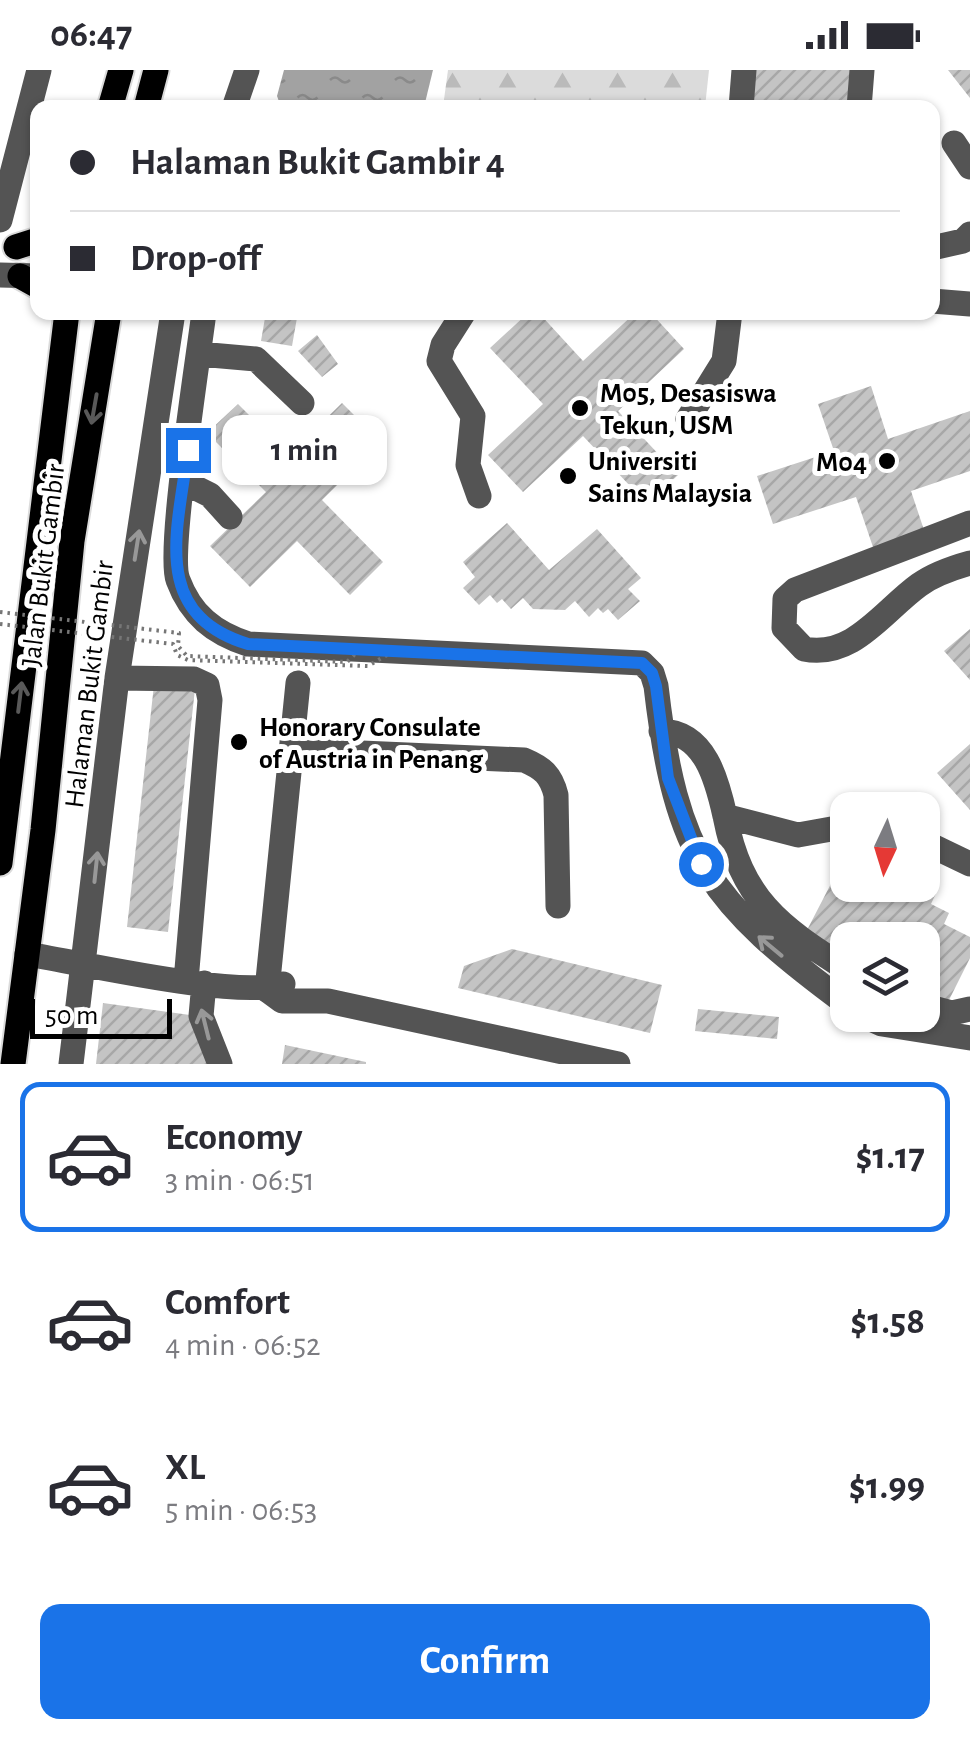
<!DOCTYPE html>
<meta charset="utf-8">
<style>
body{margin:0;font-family:"Alegreya Sans",sans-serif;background:#f7f7f7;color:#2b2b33;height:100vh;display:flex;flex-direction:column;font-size:38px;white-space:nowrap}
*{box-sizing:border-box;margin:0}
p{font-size:32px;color:#7c7c81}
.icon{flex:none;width:55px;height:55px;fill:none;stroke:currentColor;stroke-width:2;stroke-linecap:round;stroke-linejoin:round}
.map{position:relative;height:994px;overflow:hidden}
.sheet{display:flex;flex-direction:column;background:#fff;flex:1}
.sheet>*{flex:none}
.top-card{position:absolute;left:30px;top:30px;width:910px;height:220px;border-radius:20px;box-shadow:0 2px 8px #0004;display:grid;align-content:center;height:220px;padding:0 40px;background:#fff}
.needle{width:65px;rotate:184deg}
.controls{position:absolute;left:830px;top:722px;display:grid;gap:20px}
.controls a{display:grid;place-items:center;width:110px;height:110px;border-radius:20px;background:#fff;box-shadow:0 2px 8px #0004;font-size:50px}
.scale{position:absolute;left:30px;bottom:25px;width:142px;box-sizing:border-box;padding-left:10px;border:5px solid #000;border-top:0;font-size:28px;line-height:35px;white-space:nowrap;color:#000;-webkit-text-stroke:8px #fff;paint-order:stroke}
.end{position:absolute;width:45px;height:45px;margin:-22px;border:12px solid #1a73e8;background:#fff;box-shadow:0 0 0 5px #fff}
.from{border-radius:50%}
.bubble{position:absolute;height:70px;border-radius:20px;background:#fff;box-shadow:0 2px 8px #0004;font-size:32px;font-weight:600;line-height:70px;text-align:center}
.top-card b{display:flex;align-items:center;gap:35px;height:95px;font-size:38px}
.top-card b+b{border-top:2px solid #e1e1e2}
.top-card i{width:25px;height:25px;background:#2b2b33}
ul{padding:18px 0 0;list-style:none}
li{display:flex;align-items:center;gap:30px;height:150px;margin:0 20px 15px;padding:0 20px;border:5px solid transparent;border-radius:20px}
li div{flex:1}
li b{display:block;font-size:38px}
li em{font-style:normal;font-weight:600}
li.on{border-color:#1a73e8}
li>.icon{width:90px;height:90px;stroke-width:1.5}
.cta{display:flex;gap:20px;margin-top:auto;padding:20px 40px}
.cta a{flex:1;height:115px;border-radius:20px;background:#1a73e8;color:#fff;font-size:40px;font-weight:600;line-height:115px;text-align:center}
.status{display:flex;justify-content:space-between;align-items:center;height:70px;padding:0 50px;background:#fff;direction:ltr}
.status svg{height:28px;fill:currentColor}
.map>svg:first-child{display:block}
.forest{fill:url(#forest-firs)}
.water{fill:url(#water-ripples)}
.building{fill:url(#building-hatch)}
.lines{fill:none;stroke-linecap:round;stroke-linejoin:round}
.major-casing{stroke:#dbdbdb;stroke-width:29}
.minor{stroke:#545454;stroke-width:25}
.major{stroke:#000;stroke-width:25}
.path-bridge{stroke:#767676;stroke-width:4;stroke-dasharray:2.5 5;stroke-linecap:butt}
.oneway{stroke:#595959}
.oneway2{stroke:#989898}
.route{stroke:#1a73e8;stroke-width:12}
.poi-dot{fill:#000;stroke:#fff;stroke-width:4}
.labels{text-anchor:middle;stroke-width:10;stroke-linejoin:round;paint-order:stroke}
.poi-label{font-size:28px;font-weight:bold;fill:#000;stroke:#fff;text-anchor:start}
.street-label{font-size:28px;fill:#000;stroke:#fff}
</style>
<div class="status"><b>06:47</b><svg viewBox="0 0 49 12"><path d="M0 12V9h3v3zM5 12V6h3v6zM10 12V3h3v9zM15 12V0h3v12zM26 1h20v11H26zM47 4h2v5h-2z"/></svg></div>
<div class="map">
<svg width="970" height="994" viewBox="0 0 970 994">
<defs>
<pattern id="forest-firs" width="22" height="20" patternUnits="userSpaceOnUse" patternTransform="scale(2.5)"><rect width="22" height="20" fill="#dbdbdb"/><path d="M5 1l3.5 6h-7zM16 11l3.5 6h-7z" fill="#bababa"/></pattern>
<pattern id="water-ripples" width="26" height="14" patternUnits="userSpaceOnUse" patternTransform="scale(2.5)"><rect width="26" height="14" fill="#a2a2a2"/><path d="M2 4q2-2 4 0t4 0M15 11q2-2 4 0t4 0" fill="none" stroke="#8a8a8a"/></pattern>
<pattern id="building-hatch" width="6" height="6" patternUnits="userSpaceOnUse" patternTransform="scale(2.5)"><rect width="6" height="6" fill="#c4c4c4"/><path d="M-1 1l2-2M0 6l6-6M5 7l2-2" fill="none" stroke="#a7a7a7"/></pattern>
</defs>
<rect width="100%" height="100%" fill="#fff"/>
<path class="forest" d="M448 0H709L705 37H443Z"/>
<path class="water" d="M284 0H433L424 37H281L277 26Z"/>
<path class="building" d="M753 0H855L853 38H751Z
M948 0H970V28Z
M266 242H298L292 276 261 271Z
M529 242H538L583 291 636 242H650L684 279 618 341 678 405 647 434 583 366 523 422 488 385 543 334 490 278Z
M317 265 338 294 322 307 298 281Z
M871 316 888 369 970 341V401L911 421 925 463 874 480 856 427 773 454 757 406 834 381 818 334Z
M342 333 381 372 322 430 383 492 350 525 297 471 250 517 210 476 266 422 207 363 238 334 289 385Z
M507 453 549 500 597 459 641 508 628 519 640 531 618 550 608 539 603 543 598 538 589 547 575 531 565 540 533 539 523 528 511 539 502 529 497 533 490 525 479 535 463 518 475 507 463 492Z
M970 559V610L944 581Z
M154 615 195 619 168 862 127 857Z
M970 674V740L937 703Z
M837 802 848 808V815L869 818 922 815V811L938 819 931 834 949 843 944 854 970 867V888L946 936 922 924V870H848V885L805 864Z
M512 879 662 915 650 963 458 918 464 896Z
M103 933 190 945 209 994H96Z
M698 939 779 947 777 969 695 961Z
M285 975 366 992V994H282Z"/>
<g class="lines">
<g class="major-casing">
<path id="major" d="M110 38 121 0
M146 38 156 0
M16 177 38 170
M20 206 38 216
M0 793 67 242
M13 994 43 760 72 471 109 242"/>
</g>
<path class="minor" d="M234 38 247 0
M741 38 744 0
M859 38 862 0
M954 73 970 97
M0 150 39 0
M932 178 963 171 970 164
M0 205 38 206
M932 231 970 234
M204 242C199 284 167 484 178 510 191 545 214 563 248 574L642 593 652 603 656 616C676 789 710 833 848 935
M464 242 443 275 439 291 473 346 468 395 479 426
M199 284 256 289 302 333
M688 349 724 291 730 242
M184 412 210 425 230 447
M970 453 795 520 785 529 784 558 804 579C853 589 883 541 919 515 934 504 952 498 970 493
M117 608 194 609 207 615 210 630 186 911
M661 661C705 662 717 710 725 746L798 765 848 756
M293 680 524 690C543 698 551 705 556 725L558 836
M725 746C741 829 778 856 848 900
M922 771 970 794
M27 884C82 893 237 929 283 914
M204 913 201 946 220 994
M267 920 282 931H328L618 994
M267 920 298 613
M922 935 952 943 970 939
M862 945 882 954 970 968
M71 994 117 608 173 242"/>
<use href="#major" class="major"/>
<path class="path-bridge" d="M0 542 179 563 178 576 187 586 347 592 362 577
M0 554 173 574 177 585 188 590 368 596 399 578"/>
</g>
<defs><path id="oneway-shaft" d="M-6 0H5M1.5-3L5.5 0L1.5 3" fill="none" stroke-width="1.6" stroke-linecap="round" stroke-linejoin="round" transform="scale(2.5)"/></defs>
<g class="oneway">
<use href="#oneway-shaft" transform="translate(94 339) rotate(100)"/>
<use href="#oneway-shaft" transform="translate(20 627) rotate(-83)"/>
</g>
<g class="oneway2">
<use href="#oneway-shaft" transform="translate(137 475) rotate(-81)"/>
<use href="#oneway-shaft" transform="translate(96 797) rotate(-84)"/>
<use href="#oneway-shaft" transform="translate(770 876) rotate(-140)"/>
<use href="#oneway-shaft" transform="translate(205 954) rotate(-104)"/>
</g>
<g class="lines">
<path class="route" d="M188 380C178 459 149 544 248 574L642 593 652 603 656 616 668 708 701 794"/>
</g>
<g class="poi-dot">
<circle cx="580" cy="338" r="10"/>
<circle cx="887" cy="391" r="10"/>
<circle cx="568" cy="406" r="10"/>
<circle cx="239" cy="672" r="10"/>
</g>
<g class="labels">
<g class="poi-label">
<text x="600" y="332">M05, Desasiswa<tspan x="600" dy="32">Tekun, USM</tspan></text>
<text x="588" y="400">Universiti<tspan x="588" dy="32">Sains Malaysia</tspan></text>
<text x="867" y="401" text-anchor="end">M04</text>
<text x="259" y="666">Honorary Consulate<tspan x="259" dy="32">of Austria in Penang</tspan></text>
</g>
<g class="street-label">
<text transform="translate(42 495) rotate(-83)" y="10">Jalan Bukit Gambir</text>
<text transform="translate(88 614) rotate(-83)" y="10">Halaman Bukit Gambir</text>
</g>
</g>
</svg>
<div class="controls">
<a><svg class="needle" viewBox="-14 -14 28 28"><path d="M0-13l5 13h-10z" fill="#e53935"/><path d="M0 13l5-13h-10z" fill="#7c7c81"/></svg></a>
<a><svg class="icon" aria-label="layers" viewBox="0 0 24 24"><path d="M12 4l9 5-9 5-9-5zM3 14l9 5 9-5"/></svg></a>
</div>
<div class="scale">50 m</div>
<i class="end from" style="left:701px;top:794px"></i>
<i class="end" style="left:188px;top:380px"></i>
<div class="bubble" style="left:222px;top:345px;width:165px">1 min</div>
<div class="top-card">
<b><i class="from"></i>Halaman Bukit Gambir 4</b>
<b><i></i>Drop-off</b>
</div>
</div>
<section class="sheet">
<ul>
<li class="on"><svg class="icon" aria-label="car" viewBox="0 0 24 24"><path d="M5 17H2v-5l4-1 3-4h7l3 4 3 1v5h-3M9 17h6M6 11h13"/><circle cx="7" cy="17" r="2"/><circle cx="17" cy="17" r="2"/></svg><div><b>Economy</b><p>3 min · 06:51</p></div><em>$1.17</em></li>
<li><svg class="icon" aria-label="car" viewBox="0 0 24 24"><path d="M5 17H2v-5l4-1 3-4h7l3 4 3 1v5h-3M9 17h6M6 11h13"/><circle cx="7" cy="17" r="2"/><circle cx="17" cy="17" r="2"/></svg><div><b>Comfort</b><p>4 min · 06:52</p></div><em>$1.58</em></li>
<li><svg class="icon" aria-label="car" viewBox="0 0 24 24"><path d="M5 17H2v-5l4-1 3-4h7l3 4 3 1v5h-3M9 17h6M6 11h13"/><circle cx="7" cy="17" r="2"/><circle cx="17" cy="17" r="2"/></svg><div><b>XL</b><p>5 min · 06:53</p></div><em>$1.99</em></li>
</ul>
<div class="cta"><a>Confirm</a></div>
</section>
